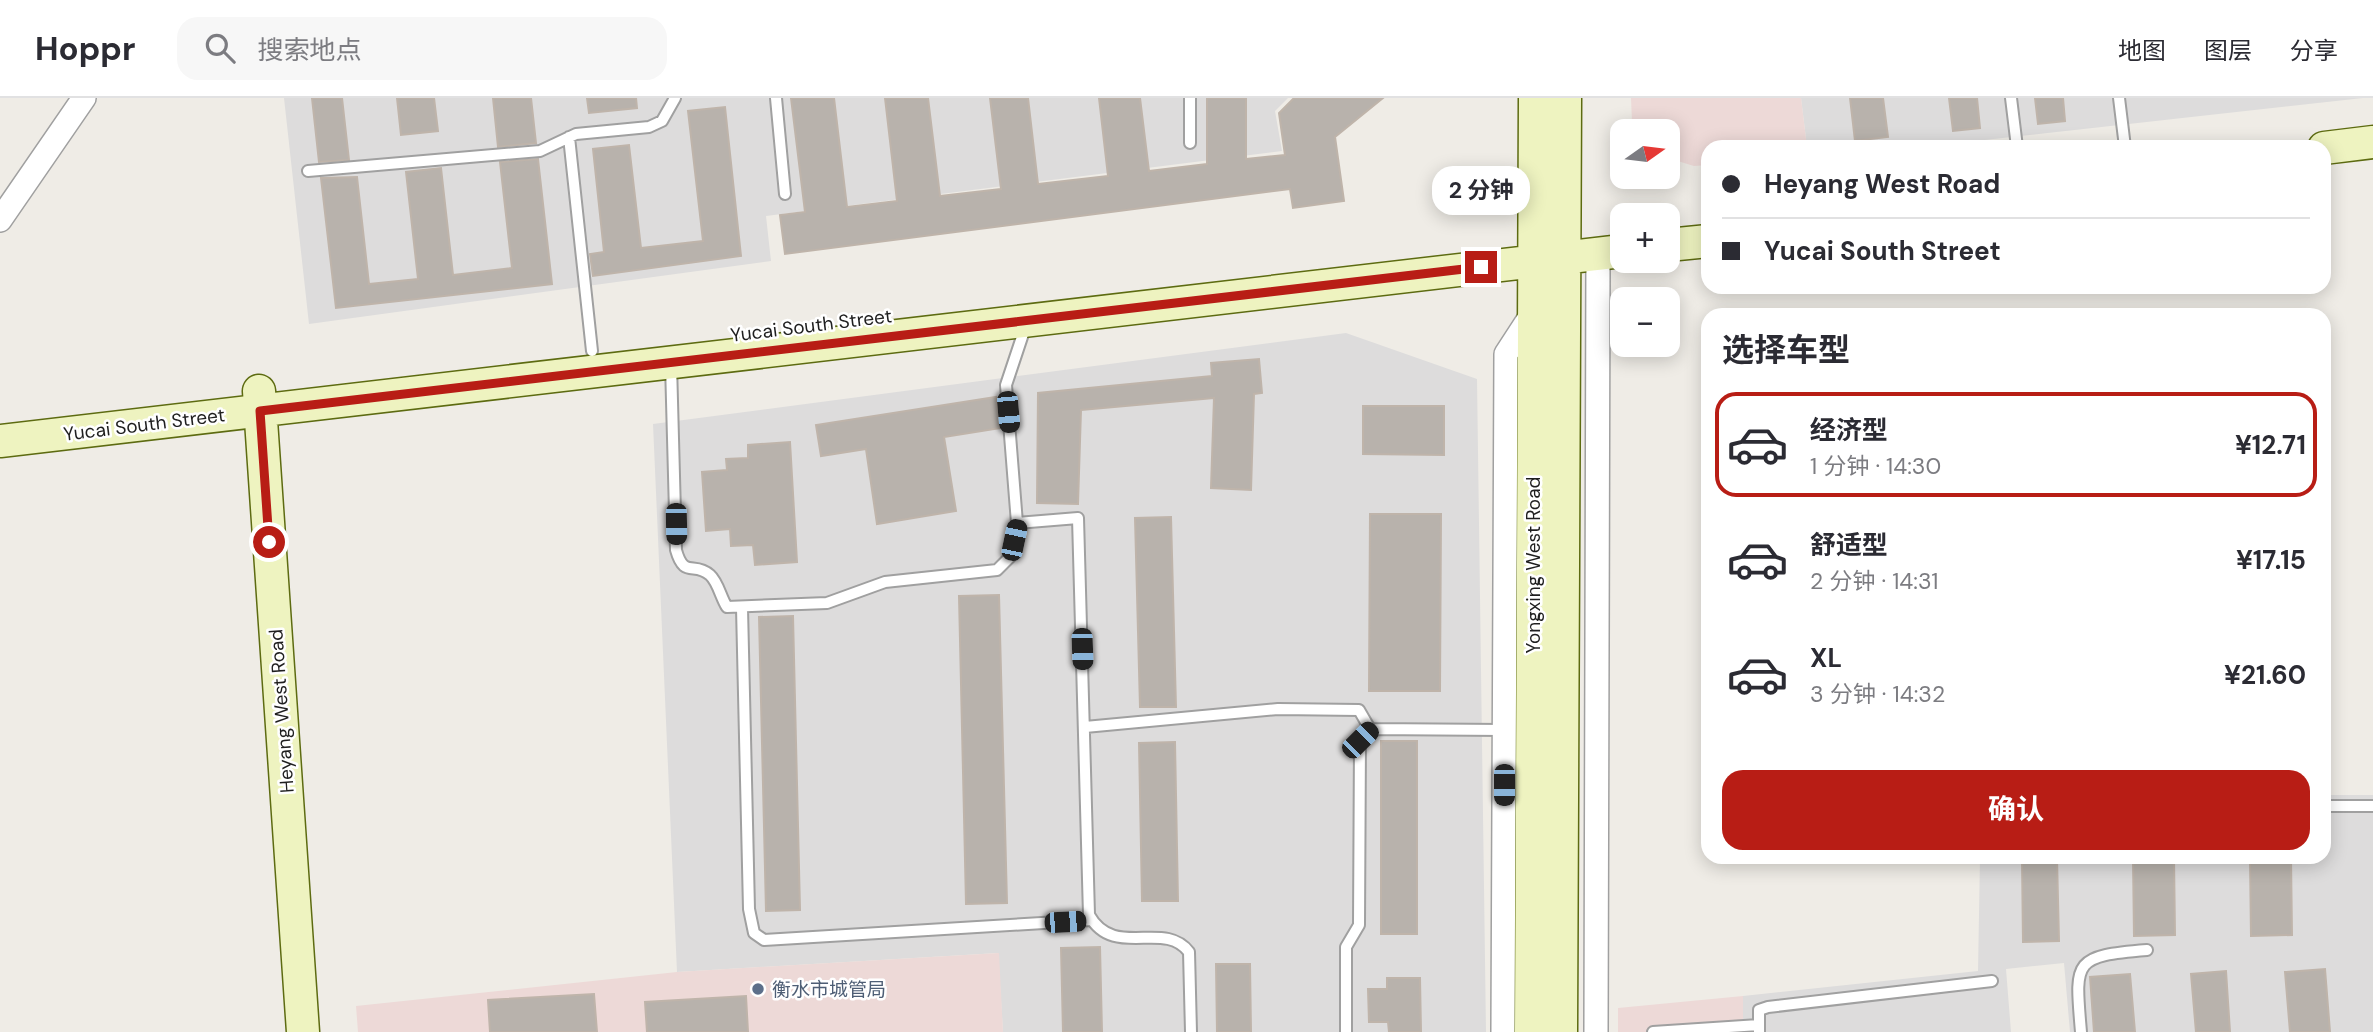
<!DOCTYPE html>
<html lang="zh">
<meta charset="utf-8">
<style>
body{margin:0;font-family:"DM Sans","Noto Sans SC",sans-serif;background:#f7f7f7;color:#2b2b33;height:100vh;display:flex;flex-direction:column;font-size:26px;white-space:nowrap}
*{box-sizing:border-box;margin:0}
p{font-size:23px;color:#7c7c81}
.icon{flex:none;width:38px;height:38px;fill:none;stroke:currentColor;stroke-width:2;stroke-linecap:round;stroke-linejoin:round}
.map{position:relative;flex:1;overflow:hidden}
.panel{position:absolute;left:1701px;top:210px;width:630px;height:556px;display:flex;flex-direction:column;background:#fff;border-radius:21px;box-shadow:0 4px 18px #0003}
.panel>*{flex:none}
.banner{position:absolute;left:1701px;top:42px;width:630px;height:154px;border-radius:21px;box-shadow:0 4px 18px #0003;display:grid;align-content:center;height:154px;padding:0 21px;background:#fff}
.needle{width:46px;rotate:76deg}
.buttons{position:absolute;left:1610px;top:21px;display:grid;gap:14px}
.buttons a{display:grid;place-items:center;width:70px;height:70px;border-radius:14px;background:#fff;box-shadow:0 4px 18px #0003;font-size:35px}
.end{position:absolute;width:32px;height:32px;margin:-16px;border:9px solid #b81d15;background:#fff;box-shadow:0 0 0 4px #fff}
.from{border-radius:50%}
.bubble{position:absolute;height:49px;border-radius:21px;background:#fff;box-shadow:0 4px 18px #0003;font-size:23px;font-weight:700;line-height:49px;text-align:center}
.car{position:absolute;width:21px;height:42px;margin:-21px -10px;border-radius:9px;box-shadow:0 0 5px 2px #0007;background:linear-gradient(#222 24%,#8ab4d8 0 40%,#222 0 76%,#8ab4d8 0 86%,#222 0)}
.banner b{display:flex;align-items:center;gap:24px;height:66px;font-size:26px}
.banner b+b{border-top:2px solid #e1e1e2}
.banner i{width:18px;height:18px;background:#2b2b33}
ul{padding:0;list-style:none}
li{display:flex;align-items:center;gap:21px;height:105px;margin:0 14px 10px;padding:0 7px;border:4px solid transparent;border-radius:21px}
li div{flex:1}
li b{display:block;font-size:26px}
li em{font-style:normal;font-weight:700}
li.on{border-color:#b81d15}
li>.icon{width:63px;height:63px;stroke-width:1.5}
h2{padding:0 21px;font-size:32px;line-height:84px}
.primary-button{display:flex;gap:14px;margin-top:auto;padding:14px 21px}
.primary-button a{flex:1;height:80px;border-radius:21px;background:#b81d15;color:#fff;font-size:28px;font-weight:700;line-height:80px;text-align:center}
header{display:flex;align-items:center;gap:42px;box-sizing:border-box;height:98px;padding:0 35px;background:#fff;border-bottom:2px solid #e1e1e2}
header strong{font-size:33px}
nav{display:flex;gap:38px;margin-inline-start:auto;font-size:24px}
.search{width:490px;height:63px;background:#f7f7f7;display:flex;align-items:center;gap:18px;box-sizing:border-box;padding:0 24px;border-radius:21px;color:#7c7c81;font-size:26px}
.map>svg:first-child{display:block}
.residential{fill:#dddcdc}
.commercial{fill:#edd9d7}
.building{fill:#b8b2ac;stroke:#bfb4aa;stroke-width:2}
.lines{fill:none;stroke-linecap:round;stroke-linejoin:round}
.service-casing{stroke:#a0a0a0;stroke-width:14}
.minor-casing{stroke:#a0a0a0;stroke-width:26}
.secondary-casing{stroke:#5d6b11;stroke-width:35}
.service{stroke:#fff;stroke-width:10}
.minor{stroke:#fff;stroke-width:23}
.secondary{stroke:#eef3c0;stroke-width:32}
.route{stroke:#b81d15;stroke-width:9}
.service-dot{fill:#5c6f8a;stroke:#fff;stroke-width:2.5}
.labels{text-anchor:middle;stroke-width:5;stroke-linejoin:round;paint-order:stroke}
.street-label{font-size:19px;fill:#1f1f1f;stroke:#fff}
.service-label{font-size:19px;fill:#4e5e75;stroke:#fff;text-anchor:start}
</style>
<header>
<strong>Hoppr</strong>
<div class="search"><svg class="icon" aria-label="search" viewBox="0 0 24 24"><circle cx="10" cy="10" r="6"/><path d="M15 15l6 6"/></svg>搜索地点</div>
<nav><a>地图</a><a>图层</a><a>分享</a></nav>
</header>
<div class="map">
<svg width="2373" height="934" viewBox="0 0 2373 934">
<rect width="100%" height="100%" fill="#efece6"/>
<path class="residential" d="M284 0H1288L1275 13 1282 53 766 118 771 163 309 226Z
M1801 0H2363L1922 49H1807Z
M1346 235 1477 281 1486 934H1003L998 855 677 874 653 326Z
M2324 697H2373V934H2070L2064 865 2006 871 2011 934H1743V898L1978 873 1980 760H2324Z"/>
<path class="commercial" d="M1631 0H1801L1807 49H1708V67L1694 68 1668 60V33H1639L1632 24Z
M999 855 1003 934H358L356 908 677 874Z
M1743 898V934H1618V910Z"/>
<path class="building" d="M312 0H342L349 62 319 64Z
M397 0H434L438 33 401 37Z
M493 0H531L536 45 498 49Z
M587 0H636L637 10 589 15Z
M791 0H834L847 109 897 103 885 0H928L940 98 1001 91 990 0H1028L1038 86 1108 78 1099 0H1140L1149 73 1207 66V0H1246V61L1285 57 1279 15 1294 0H1383L1335 39 1344 103 1293 110 1290 91 785 156 780 117 805 114Z
M1850 0H1883L1888 39 1855 43Z
M1949 0H1977L1980 30 1953 33Z
M2035 0H2063L2065 23 2038 26Z
M725 9 741 158 593 178 590 156 604 154 593 51 629 47 641 150 703 143 688 13Z
M538 61 552 186 336 210 321 80 357 79 369 186 418 181 406 74 441 70 453 177 512 170 500 64Z
M1259 261 1262 295 1254 296 1251 392 1211 390 1214 300 1081 312 1078 406 1037 405 1038 295 1212 278 1211 265Z
M996 299 1001 330 944 339 956 413 877 426 866 351 821 358 816 327Z
M1363 308H1444V357L1363 356Z
M790 344 797 464 755 467 753 447 731 448 730 431 706 433 702 374 727 372 726 361 748 360V347Z
M1370 416H1441L1440 593H1369Z
M1171 419 1176 609H1140L1135 420Z
M999 497 1007 805 966 806 959 498Z
M793 518 800 812 766 813 759 519Z
M1381 643H1417V836H1381Z
M1175 644 1178 803H1142L1139 645Z
M2022 760H2057L2059 843 2023 844Z
M2133 760H2174L2175 837 2134 838Z
M2250 760H2291L2292 837 2251 838Z
M1100 849 1102 934H1063L1061 850Z
M1216 866H1250L1251 934H1217Z
M2325 871 2330 934H2290L2285 874Z
M2226 873 2230 934H2196L2191 876Z
M2130 876 2135 934H2094L2090 879Z
M1387 880H1420L1421 934H1389L1388 924H1369L1368 891H1387Z
M594 896 597 934H490L488 902Z
M746 898 748 934H647L645 904Z"/>
<g class="lines">
<g class="service-casing">
<path id="service" d="M776 0 785 96
M1190 0V45
M2011 0 2017 49
M2119 0 2125 49
M569 39 592 253
M308 73 540 53 576 36 649 29 662 23 675 0
M1026 227 1006 287 1017 425 1078 420 1089 817C1114 862 1164 821 1189 854L1191 934
M671 266 676 452C684 481 694 463 710 477 718 484 721 500 727 509L827 505 885 484 997 472 1010 459 1017 425
M742 510 749 811 754 835 764 842 1092 822
M1085 629 1278 611 1359 612 1370 631 1504 632
M2324 708H2373
M1346 934V849L1359 827 1360 642 1370 631
M1653 934 1759 927
M1759 934V912L1768 909 1992 883
M2081 934C2075 863 2072 858 2147 852"/>
</g>
<g class="minor-casing">
<path id="minor" d="M0 122 84 0
M1503 934 1506 256 1534 213
M1596 934 1598 156"/>
</g>
<g class="secondary-casing">
<path id="secondary" d="M2324 50 2373 44
M1668 147 1708 143
M259 293 303 934
M0 343 1622 153
M1531 934 1535 0
M1561 934 1565 0"/>
</g>
<use href="#service" class="service"/>
<use href="#minor" class="minor"/>
<use href="#secondary" class="secondary"/>
</g>
<g class="lines">
<path class="route" d="M269 444 260 313 1481 169"/>
</g>
<circle class="service-dot" cx="758" cy="891" r="7"/>
<g class="labels">
<g class="street-label">
<text transform="translate(811 227) rotate(-7)" y="7">Yucai South Street</text>
<text transform="translate(144 326) rotate(-7)" y="7">Yucai South Street</text>
<text transform="translate(1533 467) rotate(-90)" y="7">Yongxing West Road</text>
<text transform="translate(281 613) rotate(-94)" y="7">Heyang West Road</text>
</g>
<g class="service-label">
<text x="772" y="898">衡水市城管局</text>
</g>
</g>
</svg>
<div class="buttons">
<a><svg class="needle" viewBox="-14 -14 28 28"><path d="M0-13l5 13h-10z" fill="#e53935"/><path d="M0 13l5-13h-10z" fill="#7c7c81"/></svg></a>
<a>+</a>
<a>−</a>
</div>
<i class="end from" style="left:269px;top:444px"></i>
<i class="end" style="left:1481px;top:169px"></i>
<div class="bubble" style="left:1432px;top:68px;width:98px">2 分钟</div>
<i class="car" style="left:1008px;top:314px;rotate:175deg"></i>
<i class="car" style="left:676px;top:426px;rotate:179deg"></i>
<i class="car" style="left:1014px;top:442px;rotate:12deg"></i>
<i class="car" style="left:1082px;top:551px;rotate:178deg"></i>
<i class="car" style="left:1360px;top:642px;rotate:45deg"></i>
<i class="car" style="left:1504px;top:687px;rotate:180deg"></i>
<i class="car" style="left:1065px;top:824px;rotate:87deg"></i>
<div class="banner">
<b><i class="from"></i>Heyang West Road</b>
<b><i></i>Yucai South Street</b>
</div>
<section class="panel">
<h2>选择车型</h2>
<ul>
<li class="on"><svg class="icon" aria-label="car" viewBox="0 0 24 24"><path d="M5 17H2v-5l4-1 3-4h7l3 4 3 1v5h-3M9 17h6M6 11h13"/><circle cx="7" cy="17" r="2"/><circle cx="17" cy="17" r="2"/></svg><div><b>经济型</b><p>1 分钟 · 14:30</p></div><em>¥12.71</em></li>
<li><svg class="icon" aria-label="car" viewBox="0 0 24 24"><path d="M5 17H2v-5l4-1 3-4h7l3 4 3 1v5h-3M9 17h6M6 11h13"/><circle cx="7" cy="17" r="2"/><circle cx="17" cy="17" r="2"/></svg><div><b>舒适型</b><p>2 分钟 · 14:31</p></div><em>¥17.15</em></li>
<li><svg class="icon" aria-label="car" viewBox="0 0 24 24"><path d="M5 17H2v-5l4-1 3-4h7l3 4 3 1v5h-3M9 17h6M6 11h13"/><circle cx="7" cy="17" r="2"/><circle cx="17" cy="17" r="2"/></svg><div><b>XL</b><p>3 分钟 · 14:32</p></div><em>¥21.60</em></li>
</ul>
<div class="primary-button"><a>确认</a></div>
</section>
</div>
